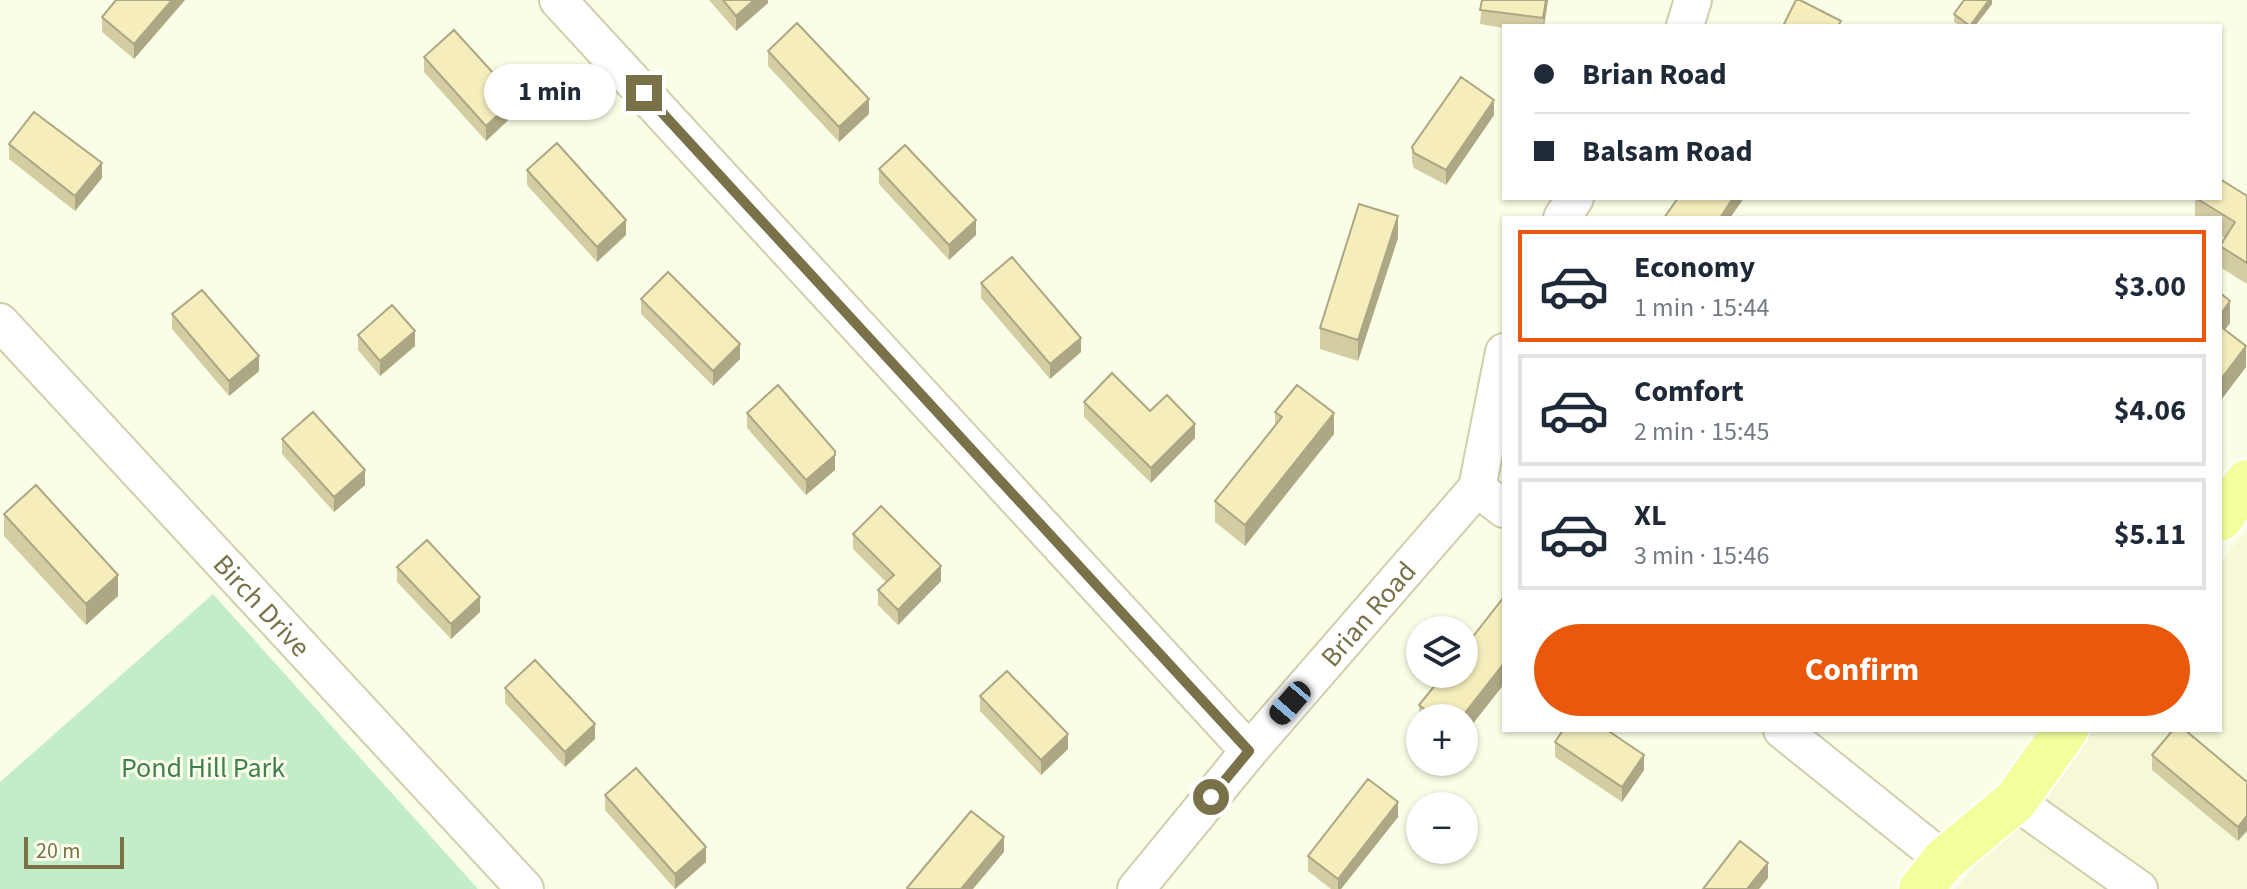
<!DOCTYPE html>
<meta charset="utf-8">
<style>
body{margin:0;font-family:"Source Sans 3",sans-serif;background:#f6f6f7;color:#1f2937;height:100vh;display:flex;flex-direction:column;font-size:30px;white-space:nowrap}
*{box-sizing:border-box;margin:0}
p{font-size:26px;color:#747a83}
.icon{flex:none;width:44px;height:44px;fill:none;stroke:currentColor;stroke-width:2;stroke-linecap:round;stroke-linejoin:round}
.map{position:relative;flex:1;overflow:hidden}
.panel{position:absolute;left:1502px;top:216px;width:720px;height:516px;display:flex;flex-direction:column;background:#fff;border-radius:0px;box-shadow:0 2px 6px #0004}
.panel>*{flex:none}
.hud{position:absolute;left:1502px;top:24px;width:720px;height:176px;border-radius:0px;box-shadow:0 2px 6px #0004;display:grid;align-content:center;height:176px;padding:0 32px;background:#fff}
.tools{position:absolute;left:1406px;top:616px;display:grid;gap:16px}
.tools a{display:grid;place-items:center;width:72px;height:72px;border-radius:50%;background:#fff;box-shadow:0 2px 6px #0004;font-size:40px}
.scale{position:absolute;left:24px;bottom:20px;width:100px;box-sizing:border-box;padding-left:8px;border:4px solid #797249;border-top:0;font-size:22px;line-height:28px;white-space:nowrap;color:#797249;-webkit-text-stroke:6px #fdffee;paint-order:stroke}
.end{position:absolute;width:36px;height:36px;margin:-18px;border:10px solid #797249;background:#fff;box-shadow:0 0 0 4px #fff}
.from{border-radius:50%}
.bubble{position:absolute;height:56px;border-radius:28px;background:#fff;box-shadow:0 2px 6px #0004;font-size:26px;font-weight:700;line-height:56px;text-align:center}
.car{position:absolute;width:24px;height:48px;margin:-24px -12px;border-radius:10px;box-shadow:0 0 6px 2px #0007;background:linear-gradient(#222 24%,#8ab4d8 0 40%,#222 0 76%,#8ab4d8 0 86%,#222 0)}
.hud b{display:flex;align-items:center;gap:28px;height:76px;font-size:30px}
.hud b+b{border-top:2px solid #e0e1e3}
.hud i{width:20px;height:20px;background:#1f2937}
ul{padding:14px 0 0;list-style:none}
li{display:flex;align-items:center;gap:24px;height:112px;margin:0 16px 12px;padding:0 16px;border:4px solid #e0e1e3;border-radius:0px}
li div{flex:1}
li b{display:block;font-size:30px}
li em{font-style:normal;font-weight:700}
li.current{border-color:#ea580c}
li>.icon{width:72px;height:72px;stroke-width:1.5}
.cta{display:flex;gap:16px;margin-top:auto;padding:16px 32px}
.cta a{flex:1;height:92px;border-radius:48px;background:#ea580c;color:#fff;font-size:32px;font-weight:700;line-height:92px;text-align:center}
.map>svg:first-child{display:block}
.residential{fill:#f6f8d7}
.green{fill:#c3edc7}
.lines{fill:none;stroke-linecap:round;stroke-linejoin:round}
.minor-casing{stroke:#d0ceab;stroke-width:40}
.major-casing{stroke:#fff;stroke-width:48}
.minor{stroke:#fff;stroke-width:36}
.major{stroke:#f3ff9c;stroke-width:44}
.wall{fill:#d3cda2}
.shaded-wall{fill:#aca784}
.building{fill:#f5eebc;stroke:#aca784;stroke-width:2}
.route{stroke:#797249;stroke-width:10}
.labels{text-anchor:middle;stroke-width:6;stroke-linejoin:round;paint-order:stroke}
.street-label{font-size:28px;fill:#797249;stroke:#fdffee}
.park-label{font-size:28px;fill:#40804c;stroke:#fdffee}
</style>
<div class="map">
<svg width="2247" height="889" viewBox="0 0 2247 889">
<rect width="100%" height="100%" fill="#fbfee6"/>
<path class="residential" d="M2247 529V889H1956L2091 730H2220V564Z"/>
<path class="green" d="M213 594 478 889H0V782Z"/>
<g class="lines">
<g class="minor-casing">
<g id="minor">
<path d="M558 0 1249 751"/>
<path d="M1685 26 1693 0"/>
<path d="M1562 218 1575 198"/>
<path id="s1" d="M0 322 525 889"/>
<path d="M1477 488 1504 509"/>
<path d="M1782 730 1944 860"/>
<path d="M2015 801 2139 889"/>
<path id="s2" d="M1136 889 1249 751 1477 488 1504 352"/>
</g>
</g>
<g class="major-casing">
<path id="major" d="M2220 519 2247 482
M1921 889 1944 860 2015 801 2066 730"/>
</g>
<use href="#minor" class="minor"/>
<use href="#major" class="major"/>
</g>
<path class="wall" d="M185 0 134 59 102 32V17Z
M709 0H768V3L736 31Z
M1482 0H1548L1544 26H1504V28L1480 24Z
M1992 0V4L1975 26H1960L1954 22V14Z
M768 51 869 114 839 142 768 66Z
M424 57 516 113 486 141 424 72Z
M1494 115 1446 185 1414 168 1412 162V147Z
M9 144 102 178 75 211 9 159Z
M879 169 976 235 949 260 879 184Z
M527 170 626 235 597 262 527 185Z
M2247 196V284L2220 267V245L2225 238 2220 235V218H2195V198Z
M1398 238 1358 361 1320 349V328Z
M981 283 1081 352 1050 379 981 298Z
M2220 293 2230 323 2225 330 2246 367 2221 400 2220 399Z
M641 299 740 359 713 386 641 314Z
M172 314 259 371 229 396 172 329Z
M358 335 415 346 380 376 358 350Z
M1084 402 1150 411 1195 438 1151 483 1084 417Z
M1275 412 1334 434 1245 546 1215 522V501L1275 425Z
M747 413 835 470 806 495 747 428Z
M282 439 365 485 334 512 282 454Z
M4 514 118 596 86 625 4 536Z
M853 534 941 581 898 625 878 605V590L886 582 853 549Z
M397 567 480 612 451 639 397 582Z
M1504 597V684L1464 735V718H1420V727L1419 705Z
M505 688 595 739 565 767 505 703Z
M980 696 1068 749 1041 775 980 711Z
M1555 742 1644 770 1622 802 1555 757Z
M2152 755 2247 782 2238 841 2152 770Z
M605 795 706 862 675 889 605 810Z
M1398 817 1341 889H1331L1308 871V856Z"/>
<path class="shaded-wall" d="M172 0H185L134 59V44Z
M754 0H768V3L736 31V16Z
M1546 0H1548L1544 26H1543Z
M1989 0H1992V4L1975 26H1970Z
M516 98V113L486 141V126Z
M869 99V114L839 142V127Z
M1494 100V115L1446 185V170Z
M102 163V178L75 211V196Z
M1733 198H1742V201L1730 218H1720Z
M1398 216V238L1358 361V340Z
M626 220V235L597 262V247Z
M976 220V235L949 260V245Z
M2230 301V323L2220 336V315Z
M415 331V346L380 376V361Z
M1081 338V352L1050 379V364Z
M740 344V359L713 386V371Z
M2246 346V367L2221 400V379Z
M259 356V371L229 396V381Z
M1334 413V434L1245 546V525Z
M1195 424V438L1151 483V468Z
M835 451V470L806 495V480Z
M365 470V485L334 512V497Z
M941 566V581L898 625V610Z
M118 575V596L86 625V604Z
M480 597V612L451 639V624Z
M1504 663V684L1464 735V718H1461Z
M595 724V739L565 767V752Z
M1068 734V749L1041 775V760Z
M1644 755V770L1622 802V787Z
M1398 802V817L1341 889H1338V879Z
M2247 816V831L2238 841V827Z
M1004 837V852L973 889H961Z
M706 847V862L675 889V874Z
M1768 863V878L1759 889H1747Z"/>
<path class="building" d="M116 0H172L134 44 102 17Z
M723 0H754L736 16Z
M1482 0H1546L1543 18 1480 10Z
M1796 0H1800L1841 21 1838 26H1783Z
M1964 0H1989L1970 26 1954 14Z
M797 23 869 99 839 127 768 51Z
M454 30 516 98 486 126 424 57Z
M1461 77 1494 100 1446 170 1414 153 1412 147Z
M34 112 102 163 75 196 9 144Z
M557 143 626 220 597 247 527 170Z
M905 145 976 220 949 245 879 169Z
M2220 179 2247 196V263L2220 246 2235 222 2196 198H2220Z
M1678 198H1733L1720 218H1664Z
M1359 204 1398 216 1358 340 1320 328Z
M1012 257 1081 338 1050 364 981 283Z
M668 272 740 344 713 371 641 299Z
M202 290 259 356 229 381 172 314Z
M2220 293 2230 301 2220 315Z
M392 305 415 331 380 361 358 335Z
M2220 326 2246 346 2221 379 2220 378Z
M1112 373 1150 411 1167 395 1195 424 1151 468 1084 402Z
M778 385 835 451V455L806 480 747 413Z
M1297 385 1334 413 1245 525 1215 501 1282 417 1275 412Z
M313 412 365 470 334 497 282 439Z
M36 485 118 575 86 604 4 514Z
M881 506 941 566 898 610 878 590 894 575 853 534Z
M427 540 480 597 451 624 397 567Z
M1504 597V663L1461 718H1436L1419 705 1444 674H1464V648Z
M535 660 595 724 565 752 505 688Z
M1007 671 1068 734 1041 760 980 696Z
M1563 730H1607L1644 755 1622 787 1555 742Z
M2173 730H2185L2247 782V816L2238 827 2152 755Z
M636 768 706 847 675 874 605 795Z
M1368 779 1398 802 1338 879 1308 856Z
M971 811 1004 837 961 889H908L907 888Z
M1740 841 1768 863 1747 889H1703Z"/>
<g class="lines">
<path class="route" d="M644 93 1249 751 1211 797"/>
</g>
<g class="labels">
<g class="street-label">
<text dy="10" stroke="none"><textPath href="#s1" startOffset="386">Birch Drive</textPath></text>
<text dy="10" stroke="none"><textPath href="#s2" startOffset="360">Brian Road</textPath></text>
</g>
<g class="park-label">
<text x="203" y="777">Pond Hill Park</text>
</g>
</g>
</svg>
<div class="tools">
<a><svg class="icon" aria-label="layers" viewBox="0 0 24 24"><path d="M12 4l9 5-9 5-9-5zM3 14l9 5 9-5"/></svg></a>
<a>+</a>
<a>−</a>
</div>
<div class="scale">20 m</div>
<i class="end from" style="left:1211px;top:797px"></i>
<i class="end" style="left:644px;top:93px"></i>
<div class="bubble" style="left:484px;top:64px;width:132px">1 min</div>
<i class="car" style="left:1290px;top:703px;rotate:221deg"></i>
<div class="hud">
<b><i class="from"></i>Brian Road</b>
<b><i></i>Balsam Road</b>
</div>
<section class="panel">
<ul>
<li class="current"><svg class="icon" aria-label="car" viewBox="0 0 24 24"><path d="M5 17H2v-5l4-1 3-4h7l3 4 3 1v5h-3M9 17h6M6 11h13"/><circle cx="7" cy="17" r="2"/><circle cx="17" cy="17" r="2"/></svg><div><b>Economy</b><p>1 min · 15:44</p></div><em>$3.00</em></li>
<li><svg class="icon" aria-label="car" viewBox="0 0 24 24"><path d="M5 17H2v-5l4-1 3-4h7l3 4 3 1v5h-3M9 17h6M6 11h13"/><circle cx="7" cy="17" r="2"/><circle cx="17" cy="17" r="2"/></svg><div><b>Comfort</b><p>2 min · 15:45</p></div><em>$4.06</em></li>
<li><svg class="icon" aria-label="car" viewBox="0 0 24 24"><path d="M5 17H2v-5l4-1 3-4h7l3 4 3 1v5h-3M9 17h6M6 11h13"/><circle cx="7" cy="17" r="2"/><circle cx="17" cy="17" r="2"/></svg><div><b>XL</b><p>3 min · 15:46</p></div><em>$5.11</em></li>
</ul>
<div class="cta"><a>Confirm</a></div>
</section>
</div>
